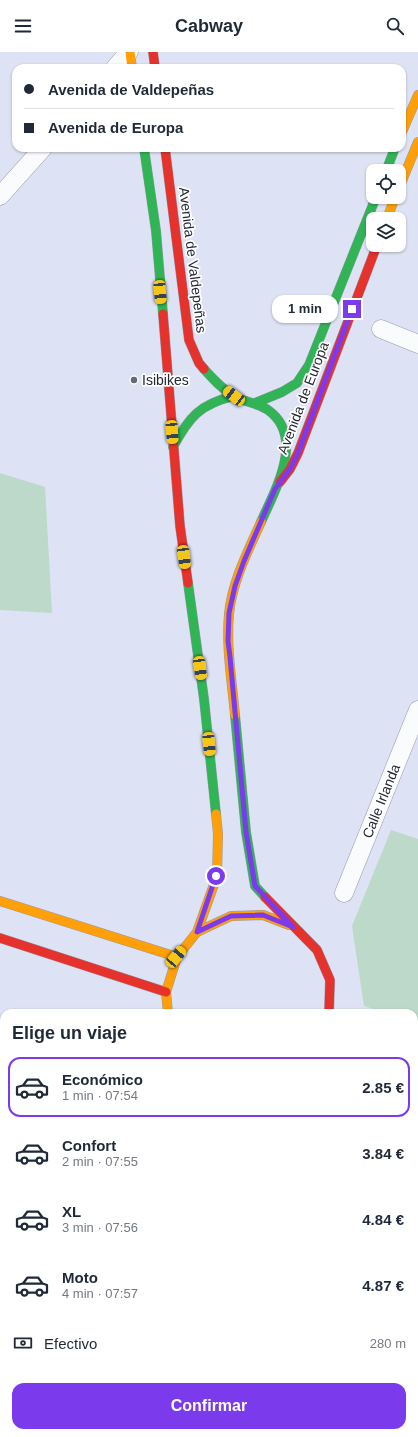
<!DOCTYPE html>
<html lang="es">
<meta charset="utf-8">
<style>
body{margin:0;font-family:Arial,sans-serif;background:#f2f2f3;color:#1f2937;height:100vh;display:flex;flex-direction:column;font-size:15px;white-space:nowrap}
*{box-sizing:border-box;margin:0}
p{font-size:13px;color:#747a83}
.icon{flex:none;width:22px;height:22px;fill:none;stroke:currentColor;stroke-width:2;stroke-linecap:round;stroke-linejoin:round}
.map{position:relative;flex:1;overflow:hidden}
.drawer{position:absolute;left:0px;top:957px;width:418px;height:428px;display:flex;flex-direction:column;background:#fff;border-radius:12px 12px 0 0;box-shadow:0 1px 3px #0004}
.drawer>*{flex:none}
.guide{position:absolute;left:12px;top:12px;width:394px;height:88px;border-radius:12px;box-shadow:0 1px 3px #0004;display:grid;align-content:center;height:88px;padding:0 12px;background:#fff}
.tools{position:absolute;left:366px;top:112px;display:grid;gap:8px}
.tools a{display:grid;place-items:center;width:40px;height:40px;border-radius:8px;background:#fff;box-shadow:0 1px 3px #0004;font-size:20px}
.end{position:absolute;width:18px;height:18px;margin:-9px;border:5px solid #7c3aed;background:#fff;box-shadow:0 0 0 2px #fff}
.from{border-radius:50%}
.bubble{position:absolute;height:28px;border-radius:12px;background:#fff;box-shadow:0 1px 3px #0004;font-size:13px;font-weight:800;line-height:28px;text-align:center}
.car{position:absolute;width:12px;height:24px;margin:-12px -6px;border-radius:5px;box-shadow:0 0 3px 1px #0007;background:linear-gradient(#f5c518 24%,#345 0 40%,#f5c518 0 76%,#345 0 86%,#f5c518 0)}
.guide b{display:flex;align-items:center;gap:14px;height:38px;font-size:15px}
.guide b+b{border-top:1px solid #e0e1e3}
.guide i{width:10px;height:10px;background:#1f2937}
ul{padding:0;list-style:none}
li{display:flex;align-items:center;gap:12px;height:60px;margin:0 8px 6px;padding:0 4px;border:2px solid transparent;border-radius:12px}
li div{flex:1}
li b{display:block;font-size:15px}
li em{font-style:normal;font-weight:800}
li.current{border-color:#7c3aed}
li>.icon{width:36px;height:36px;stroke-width:1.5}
h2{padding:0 12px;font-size:18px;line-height:48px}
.pay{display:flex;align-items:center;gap:10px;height:44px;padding:0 12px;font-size:15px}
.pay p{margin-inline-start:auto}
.primary-button{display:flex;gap:8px;margin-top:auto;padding:8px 12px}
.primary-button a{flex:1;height:46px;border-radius:12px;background:#7c3aed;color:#fff;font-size:16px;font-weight:800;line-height:46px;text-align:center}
header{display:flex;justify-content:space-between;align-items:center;height:52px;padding:0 12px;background:#fff;font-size:18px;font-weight:800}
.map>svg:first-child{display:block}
.green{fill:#bdd9c9}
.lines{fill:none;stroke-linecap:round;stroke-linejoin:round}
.street-casing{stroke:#979aa8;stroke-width:19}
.fast-casing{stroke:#979aa8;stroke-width:10}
.slow-casing{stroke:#979aa8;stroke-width:10}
.jam-casing{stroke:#979aa8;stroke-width:10}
.street{stroke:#fafbfd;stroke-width:18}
.fast{stroke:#30b455;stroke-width:9}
.slow{stroke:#ff9f0a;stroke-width:9}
.jam{stroke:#e5322d;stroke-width:9}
.route{stroke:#7c3aed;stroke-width:5}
.poi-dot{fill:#656977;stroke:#fff;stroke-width:1.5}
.labels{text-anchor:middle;stroke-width:3.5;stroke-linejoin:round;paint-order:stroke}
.street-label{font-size:14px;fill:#242834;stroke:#fff}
.poi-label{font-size:14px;fill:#242834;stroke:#fff;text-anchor:start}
</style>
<header><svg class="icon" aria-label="menu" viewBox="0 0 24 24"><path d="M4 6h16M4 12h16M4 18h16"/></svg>Cabway<svg class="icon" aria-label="search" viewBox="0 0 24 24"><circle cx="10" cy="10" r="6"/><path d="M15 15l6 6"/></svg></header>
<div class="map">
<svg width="418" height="1385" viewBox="0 0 418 1385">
<rect width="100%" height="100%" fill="#dde2f4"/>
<path class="green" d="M0 421 45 435 52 561 0 558Z
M391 778 418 787V971L414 970V961H386L364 954 352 874Z
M144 1381H208L207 1385H142Z"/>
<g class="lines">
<g class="street-casing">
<path id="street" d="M115 16 129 0
M0 144 43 96
M381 277 418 292
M344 841 418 658
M414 999 418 1000
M414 1023 418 1025"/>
</g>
<g class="fast-casing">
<path id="fast" d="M144 96 156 179 163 262
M386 119 395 96
M204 317C213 327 222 337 234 344 244 350 258 351 268 358 306 385 275 438 261 470
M255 351 282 340 297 331 309 313 376 145
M173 395C189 365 200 352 234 344
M188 531 204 647 216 762
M235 663 246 780 255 834 265 845"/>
</g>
<g class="slow-casing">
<path id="slow" d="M130 0 132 16
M402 80 418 43
M399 136 418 90
M387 167 395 145
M235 663C232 630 226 596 229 562 232 530 248 499 261 470
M0 849 177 905
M197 880 217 824 218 782 216 762
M168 961 166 940 177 905 197 880 231 864 263 863 289 873
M253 1385 257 1381"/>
</g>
<g class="jam-casing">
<path id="jam" d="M153 0 155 16
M165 96 189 288 199 311 204 317
M163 262 180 474 188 531
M280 430 290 417 298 401 377 193
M265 845 317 898 330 928 329 961
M0 886 166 940
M363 1381 367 1385"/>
</g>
<use href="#street" class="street"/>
<use href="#fast" class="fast"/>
<use href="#slow" class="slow"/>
<use href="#jam" class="jam"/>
</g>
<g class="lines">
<path class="route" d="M216 824 197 880 231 864 263 863 293 875 255 834 246 780 230 605 228 589 229 561 235 534 244 509 275 437 290 417 298 401 352 257"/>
</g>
<circle class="poi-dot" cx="134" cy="328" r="4"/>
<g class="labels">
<g class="street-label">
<text transform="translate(193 208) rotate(83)" y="5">Avenida de Valdepeñas</text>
<text transform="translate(303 346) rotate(-69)" y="5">Avenida de Europa</text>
<text transform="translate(381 749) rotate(-68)" y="5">Calle Irlanda</text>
</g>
<g class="poi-label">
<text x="142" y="333">Isibikes</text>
</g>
</g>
</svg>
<div class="tools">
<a><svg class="icon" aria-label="locate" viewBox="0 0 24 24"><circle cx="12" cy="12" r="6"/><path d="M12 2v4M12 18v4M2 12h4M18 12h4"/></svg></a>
<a><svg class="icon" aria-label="layers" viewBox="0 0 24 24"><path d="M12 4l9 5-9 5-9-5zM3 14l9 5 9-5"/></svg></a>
</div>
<i class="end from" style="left:216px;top:824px"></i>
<i class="end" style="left:352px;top:257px"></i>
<div class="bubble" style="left:272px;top:243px;width:66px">1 min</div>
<i class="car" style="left:160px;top:240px;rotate:175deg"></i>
<i class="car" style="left:234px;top:344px;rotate:307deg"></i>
<i class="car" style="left:172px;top:380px;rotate:175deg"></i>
<i class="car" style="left:184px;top:505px;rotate:172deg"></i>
<i class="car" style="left:200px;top:616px;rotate:172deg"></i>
<i class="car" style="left:209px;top:692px;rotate:174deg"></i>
<i class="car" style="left:176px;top:905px;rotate:40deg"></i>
<div class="guide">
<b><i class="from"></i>Avenida de Valdepeñas</b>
<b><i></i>Avenida de Europa</b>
</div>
<section class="drawer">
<h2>Elige un viaje</h2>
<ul>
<li class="current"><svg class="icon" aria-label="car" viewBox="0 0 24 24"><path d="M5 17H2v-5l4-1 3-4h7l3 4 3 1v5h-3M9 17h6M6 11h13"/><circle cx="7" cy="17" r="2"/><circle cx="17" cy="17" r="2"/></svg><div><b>Económico</b><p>1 min · 07:54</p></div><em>2.85 €</em></li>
<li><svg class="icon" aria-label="car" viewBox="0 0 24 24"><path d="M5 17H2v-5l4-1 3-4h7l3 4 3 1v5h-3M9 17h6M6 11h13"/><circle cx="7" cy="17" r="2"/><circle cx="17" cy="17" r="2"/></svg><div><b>Confort</b><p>2 min · 07:55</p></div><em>3.84 €</em></li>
<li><svg class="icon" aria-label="car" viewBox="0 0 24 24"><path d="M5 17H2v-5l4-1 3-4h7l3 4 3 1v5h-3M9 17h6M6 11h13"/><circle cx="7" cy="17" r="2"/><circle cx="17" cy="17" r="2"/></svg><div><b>XL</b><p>3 min · 07:56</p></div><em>4.84 €</em></li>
<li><svg class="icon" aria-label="car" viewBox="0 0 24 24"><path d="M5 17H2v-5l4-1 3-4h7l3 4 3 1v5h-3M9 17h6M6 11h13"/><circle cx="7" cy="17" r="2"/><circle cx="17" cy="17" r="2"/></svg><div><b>Moto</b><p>4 min · 07:57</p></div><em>4.87 €</em></li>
</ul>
<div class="pay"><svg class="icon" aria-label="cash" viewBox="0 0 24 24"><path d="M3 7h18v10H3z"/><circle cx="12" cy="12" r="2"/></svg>Efectivo<p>280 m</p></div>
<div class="primary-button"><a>Confirmar</a></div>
</section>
</div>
